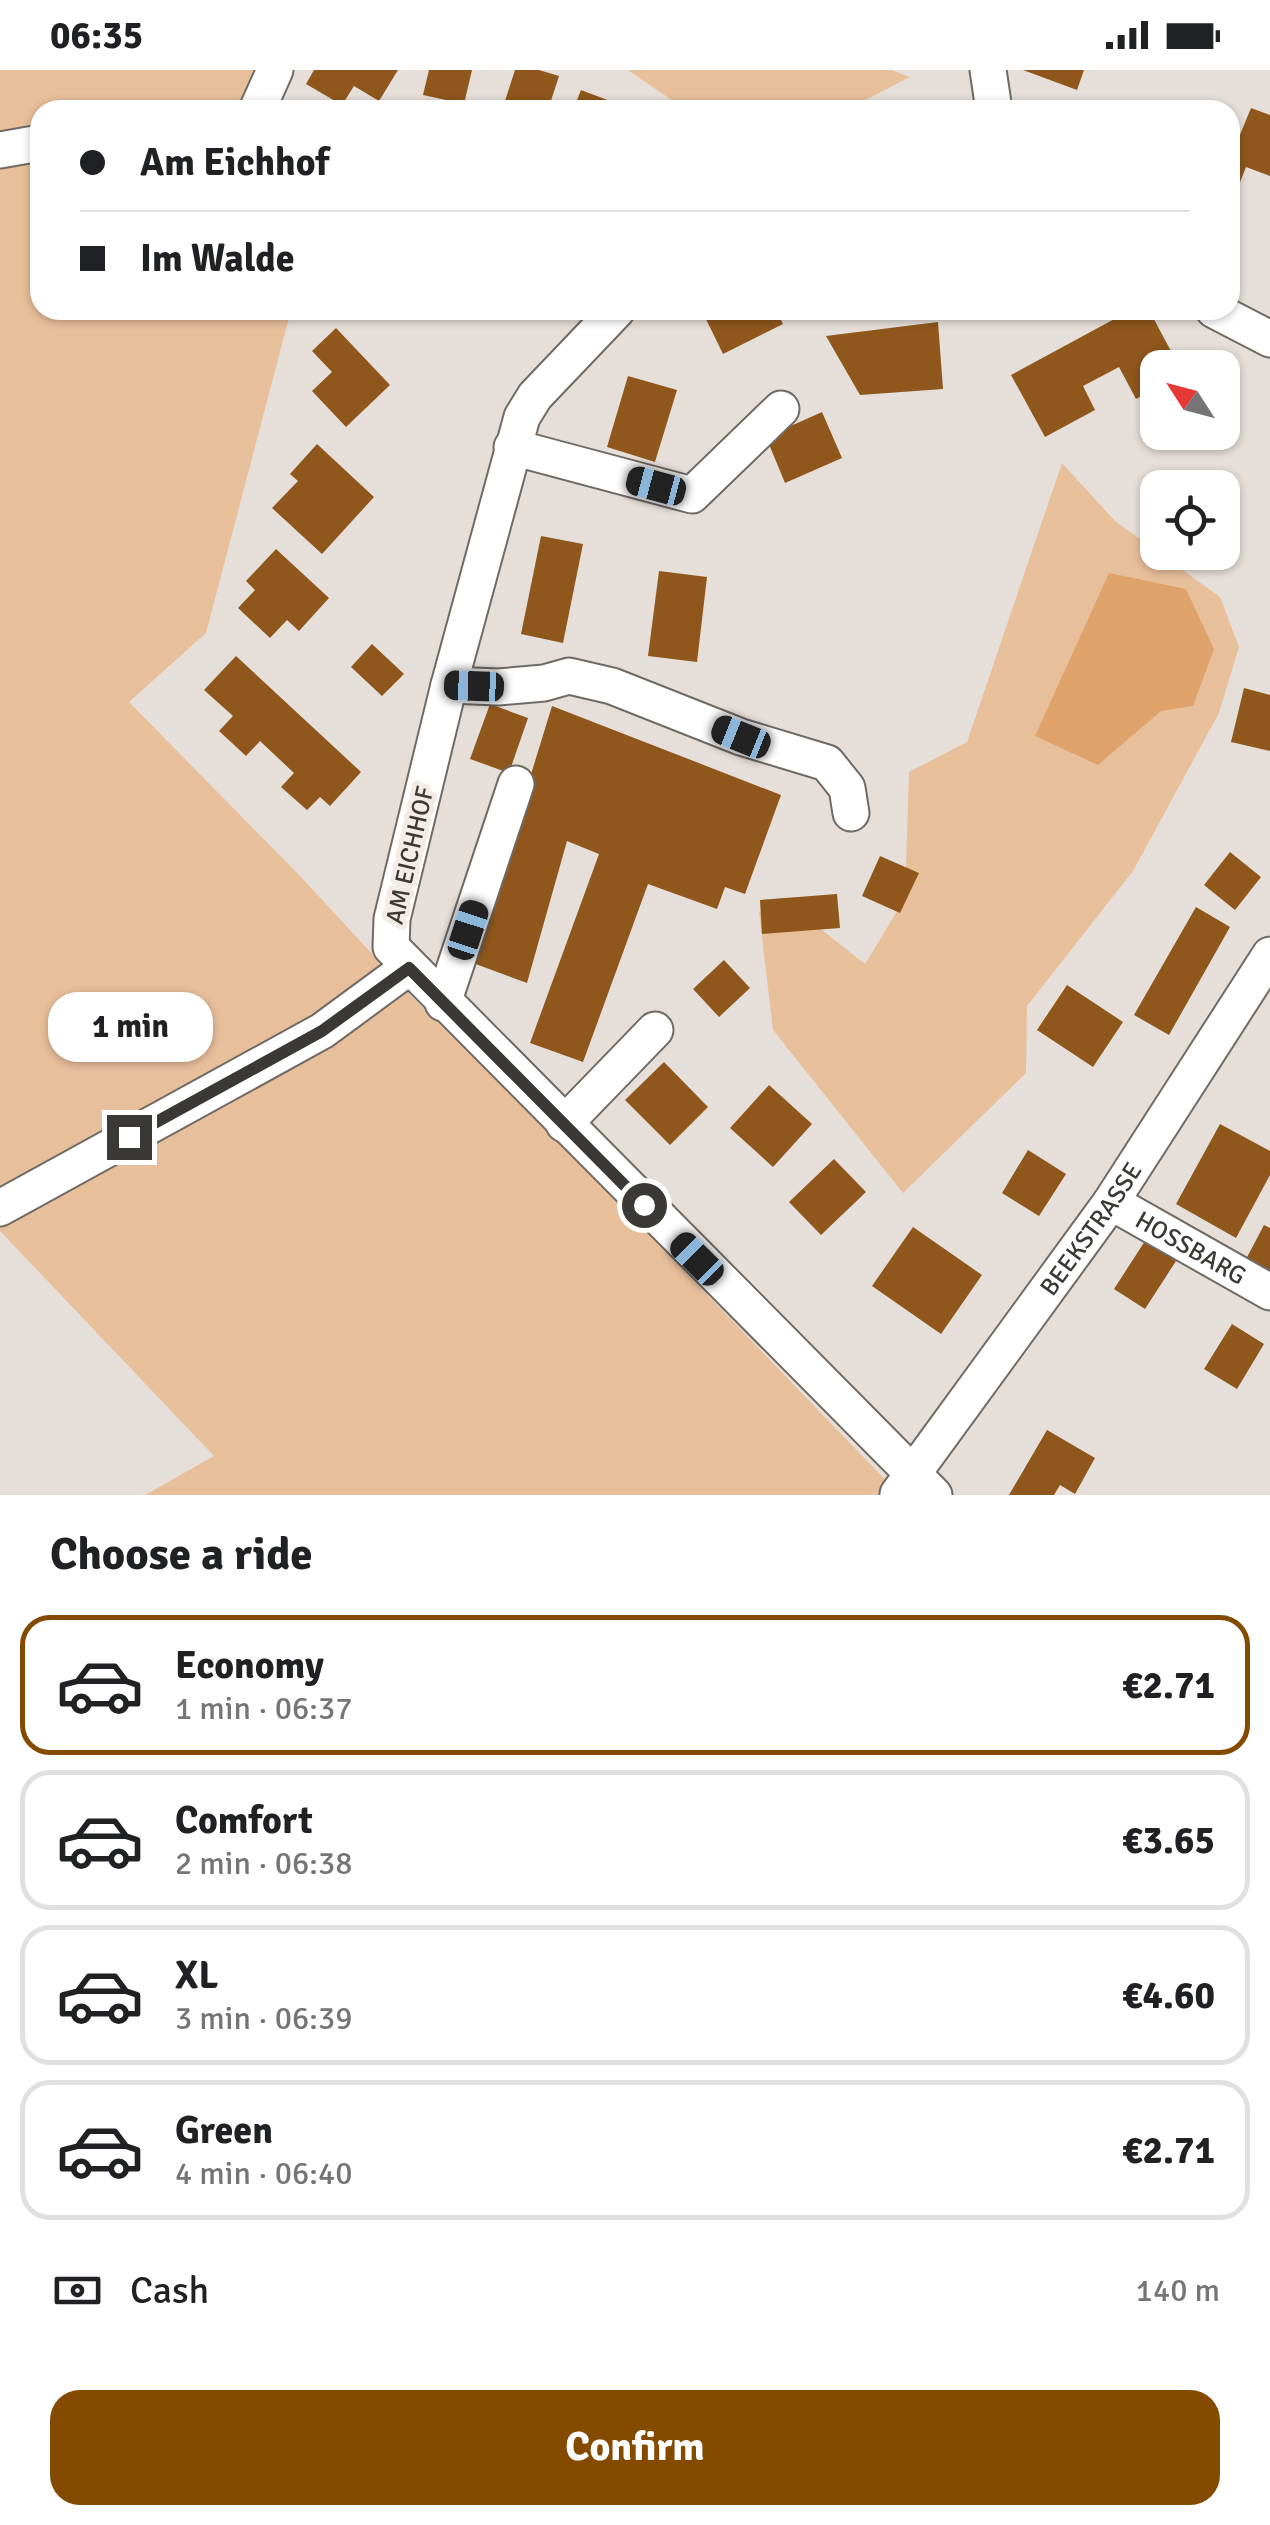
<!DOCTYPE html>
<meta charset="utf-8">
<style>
body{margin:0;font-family:Signika,sans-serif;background:#f6f6f6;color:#202124;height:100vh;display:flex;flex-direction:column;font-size:38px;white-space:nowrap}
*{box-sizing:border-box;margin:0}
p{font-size:32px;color:#757577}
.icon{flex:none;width:55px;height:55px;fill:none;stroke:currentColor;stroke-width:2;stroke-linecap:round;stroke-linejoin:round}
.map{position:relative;height:1425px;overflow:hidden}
.drawer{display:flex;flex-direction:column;background:#fff;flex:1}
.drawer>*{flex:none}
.hud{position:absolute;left:30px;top:30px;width:1210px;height:220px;border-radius:30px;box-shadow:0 2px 8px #0004;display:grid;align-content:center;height:220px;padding:0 50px;background:#fff}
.needle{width:65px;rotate:306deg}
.controls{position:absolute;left:1140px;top:280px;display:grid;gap:20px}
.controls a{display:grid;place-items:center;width:100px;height:100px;border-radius:20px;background:#fff;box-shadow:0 2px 8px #0004;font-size:50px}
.end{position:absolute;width:45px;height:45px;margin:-22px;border:12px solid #3b3936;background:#fff;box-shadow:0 0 0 5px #fff}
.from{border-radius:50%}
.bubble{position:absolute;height:70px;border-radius:30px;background:#fff;box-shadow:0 2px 8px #0004;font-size:32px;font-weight:700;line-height:70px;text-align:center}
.car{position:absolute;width:30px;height:60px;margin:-30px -15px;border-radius:12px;box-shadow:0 0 8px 2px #0007;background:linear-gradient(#222 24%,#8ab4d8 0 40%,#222 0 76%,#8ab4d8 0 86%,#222 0)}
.hud b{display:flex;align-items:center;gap:35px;height:95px;font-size:38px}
.hud b+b{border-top:2px solid #e0e0e0}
.hud i{width:25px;height:25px;background:#202124}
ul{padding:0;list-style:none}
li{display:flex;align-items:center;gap:30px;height:140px;margin:0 20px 15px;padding:0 30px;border:5px solid #e0e0e0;border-radius:30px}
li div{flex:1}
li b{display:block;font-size:38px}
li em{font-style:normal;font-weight:700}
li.active{border-color:#844b00}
li>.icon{width:90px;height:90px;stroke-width:1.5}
h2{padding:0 50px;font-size:45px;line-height:120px}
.pay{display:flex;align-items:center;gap:25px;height:110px;padding:0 50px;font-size:38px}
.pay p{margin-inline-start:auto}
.primary-button{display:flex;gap:20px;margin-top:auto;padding:20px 50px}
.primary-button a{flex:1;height:115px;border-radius:30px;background:#844b00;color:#fff;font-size:40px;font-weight:700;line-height:115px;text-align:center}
.status{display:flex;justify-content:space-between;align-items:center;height:70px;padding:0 50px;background:#fff;direction:ltr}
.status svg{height:28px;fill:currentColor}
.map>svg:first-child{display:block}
.green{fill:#e8bf9b}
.water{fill:#dfa26a}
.building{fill:#8f571c}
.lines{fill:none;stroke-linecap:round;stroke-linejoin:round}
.minor-casing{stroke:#706a65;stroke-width:39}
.minor{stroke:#fff;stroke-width:35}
.route{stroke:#3b3936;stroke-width:12}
.labels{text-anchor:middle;stroke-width:10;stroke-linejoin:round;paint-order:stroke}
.street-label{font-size:25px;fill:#3b3936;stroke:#f3ece6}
</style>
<div class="status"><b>06:35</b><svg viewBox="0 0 49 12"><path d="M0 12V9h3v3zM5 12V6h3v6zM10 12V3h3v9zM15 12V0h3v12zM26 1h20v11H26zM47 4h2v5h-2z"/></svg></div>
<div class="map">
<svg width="1270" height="1425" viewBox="0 0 1270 1425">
<rect width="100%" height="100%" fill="#e6dfd9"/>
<path class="green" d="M0 0H268L250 40H40V240H291L206 563 129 632 301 807 411 926 587 1100 900 1425H145L214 1386 0 1161Z
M628 0H891L910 7 846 40H686Z
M1062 393 1115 451 1220 527 1239 577 1219 643 1133 801 1027 936 1026 1003 903 1123 773 960 759 842 817 856 865 894 905 828 909 702 967 672Z"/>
<path class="water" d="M1109 503 1186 519 1214 579 1193 636 1161 641 1098 695 1035 666Z"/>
<path class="building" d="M314 0H398L379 31 354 16 342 35 306 14Z
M429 0H472L464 34 423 25Z
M515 0H539L559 6 548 40H502Z
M1023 0H1084L1077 20Z
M581 20 634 40H573Z
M1251 38 1270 45V106L1246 97 1230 138V89Z
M776 240 783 254 723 284 702 241Z
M1131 240H1149L1180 298H1158V317L1136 329 1119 297 1083 316 1095 340 1045 367 1011 305Z
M938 252 943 319 860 325 826 266Z
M336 258 390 315 346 357 312 321 332 302 312 281Z
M628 306 677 320 655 392 607 377Z
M822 342 842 388 785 413 766 367Z
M317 374 374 427 322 484 272 438 298 411 290 404Z
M541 466 583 474 563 573 521 564Z
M276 479 329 528 299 561 287 550 270 568 238 538 255 520 246 511Z
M659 501 707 507 697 592 648 586Z
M372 574 404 604 382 626 351 597Z
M236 586 361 702 330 736 320 727 307 740 281 717 294 703 260 671 246 686 219 661 233 646 204 620Z
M1244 618 1270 625V681L1231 672Z
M490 634 528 648 509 703 470 689Z
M552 636 781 725 745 824 725 817 717 839 648 814 583 992 530 973 599 784 567 771 527 913 473 893Z
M1230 782 1261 807 1235 840 1204 815Z
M880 786 919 803 900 843 862 826Z
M837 824 840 858 762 864 760 830Z
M1196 837 1230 857 1169 965 1134 945Z
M724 890 750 918 719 947 693 919Z
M1067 915 1123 952 1093 997 1037 960Z
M664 992 708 1037 670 1075 625 1030Z
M769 1015 812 1054 773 1097 730 1058Z
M1220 1054 1270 1081V1105L1236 1168 1176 1134Z
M1028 1080 1066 1104 1039 1146 1002 1123Z
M834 1089 866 1122 821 1165 789 1132Z
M1264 1155 1270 1158V1204L1245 1191Z
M913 1157 982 1205 941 1264 872 1216Z
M1145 1171 1176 1191 1145 1239 1114 1219Z
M1232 1254 1264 1274 1237 1319 1204 1299Z
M1047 1360 1095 1388 1075 1424 1060 1415 1054 1425H1009Z"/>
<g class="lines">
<g class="minor-casing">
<g id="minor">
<path d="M988 0 994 40"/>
<path d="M257 40 275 0"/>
<path d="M0 80 40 73"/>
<path d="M617 240 535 326 522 347 449 615 392 849 391 877 934 1425"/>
<path d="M1214 240 1270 269"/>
<path d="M512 377 692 425 781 339"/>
<path d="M449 615 498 617 544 613 569 606 612 616 741 667 827 693 847 718 851 743"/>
<path d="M443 933 516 714"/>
<path d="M564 1054 655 960"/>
<path id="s1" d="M1111 1132 1270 1222"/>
<path d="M0 1138 322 961 409 897"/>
<path id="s2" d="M898 1424 1111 1132 1270 885"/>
</g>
</g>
<use href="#minor" class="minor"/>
</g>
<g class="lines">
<path class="route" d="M129 1067 322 961 409 898 644 1135"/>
</g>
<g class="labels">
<g class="street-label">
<text transform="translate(409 785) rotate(-77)" y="9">AM EICHHOF</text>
<text dy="9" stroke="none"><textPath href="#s2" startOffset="328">BEEKSTRASSE</textPath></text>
<text dy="9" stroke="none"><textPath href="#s1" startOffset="92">HOSSBARG</textPath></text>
</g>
</g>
</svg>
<div class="controls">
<a><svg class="needle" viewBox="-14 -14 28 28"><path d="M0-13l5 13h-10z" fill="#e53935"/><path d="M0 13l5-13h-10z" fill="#757577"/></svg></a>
<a><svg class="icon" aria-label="locate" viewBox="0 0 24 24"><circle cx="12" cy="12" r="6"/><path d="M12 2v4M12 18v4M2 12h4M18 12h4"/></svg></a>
</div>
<i class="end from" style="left:644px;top:1135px"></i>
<i class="end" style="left:129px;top:1067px"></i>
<div class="bubble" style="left:48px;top:922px;width:165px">1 min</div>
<i class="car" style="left:656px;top:416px;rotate:285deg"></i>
<i class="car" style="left:474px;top:616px;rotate:272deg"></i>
<i class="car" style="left:741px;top:667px;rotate:292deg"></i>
<i class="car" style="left:468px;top:860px;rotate:18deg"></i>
<i class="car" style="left:697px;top:1189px;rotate:315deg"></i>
<div class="hud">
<b><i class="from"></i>Am Eichhof</b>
<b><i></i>Im Walde</b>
</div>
</div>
<section class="drawer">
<h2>Choose a ride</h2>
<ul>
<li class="active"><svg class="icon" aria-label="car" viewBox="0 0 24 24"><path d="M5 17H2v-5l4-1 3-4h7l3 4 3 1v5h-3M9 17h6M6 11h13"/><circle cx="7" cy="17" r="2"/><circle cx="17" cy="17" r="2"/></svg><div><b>Economy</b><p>1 min · 06:37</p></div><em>€2.71</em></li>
<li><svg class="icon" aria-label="car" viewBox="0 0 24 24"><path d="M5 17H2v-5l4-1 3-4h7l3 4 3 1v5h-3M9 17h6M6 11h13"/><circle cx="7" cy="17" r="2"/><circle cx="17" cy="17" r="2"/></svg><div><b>Comfort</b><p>2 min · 06:38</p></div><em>€3.65</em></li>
<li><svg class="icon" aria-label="car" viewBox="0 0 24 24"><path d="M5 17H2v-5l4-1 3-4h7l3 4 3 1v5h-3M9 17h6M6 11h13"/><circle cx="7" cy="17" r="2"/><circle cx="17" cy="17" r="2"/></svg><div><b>XL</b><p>3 min · 06:39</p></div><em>€4.60</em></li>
<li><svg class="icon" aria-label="car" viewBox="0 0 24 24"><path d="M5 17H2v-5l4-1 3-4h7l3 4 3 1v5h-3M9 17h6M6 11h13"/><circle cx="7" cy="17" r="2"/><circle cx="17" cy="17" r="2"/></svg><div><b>Green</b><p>4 min · 06:40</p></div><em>€2.71</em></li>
</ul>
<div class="pay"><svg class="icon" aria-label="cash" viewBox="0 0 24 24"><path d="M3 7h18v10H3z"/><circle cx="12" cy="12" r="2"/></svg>Cash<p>140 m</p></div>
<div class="primary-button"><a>Confirm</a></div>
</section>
